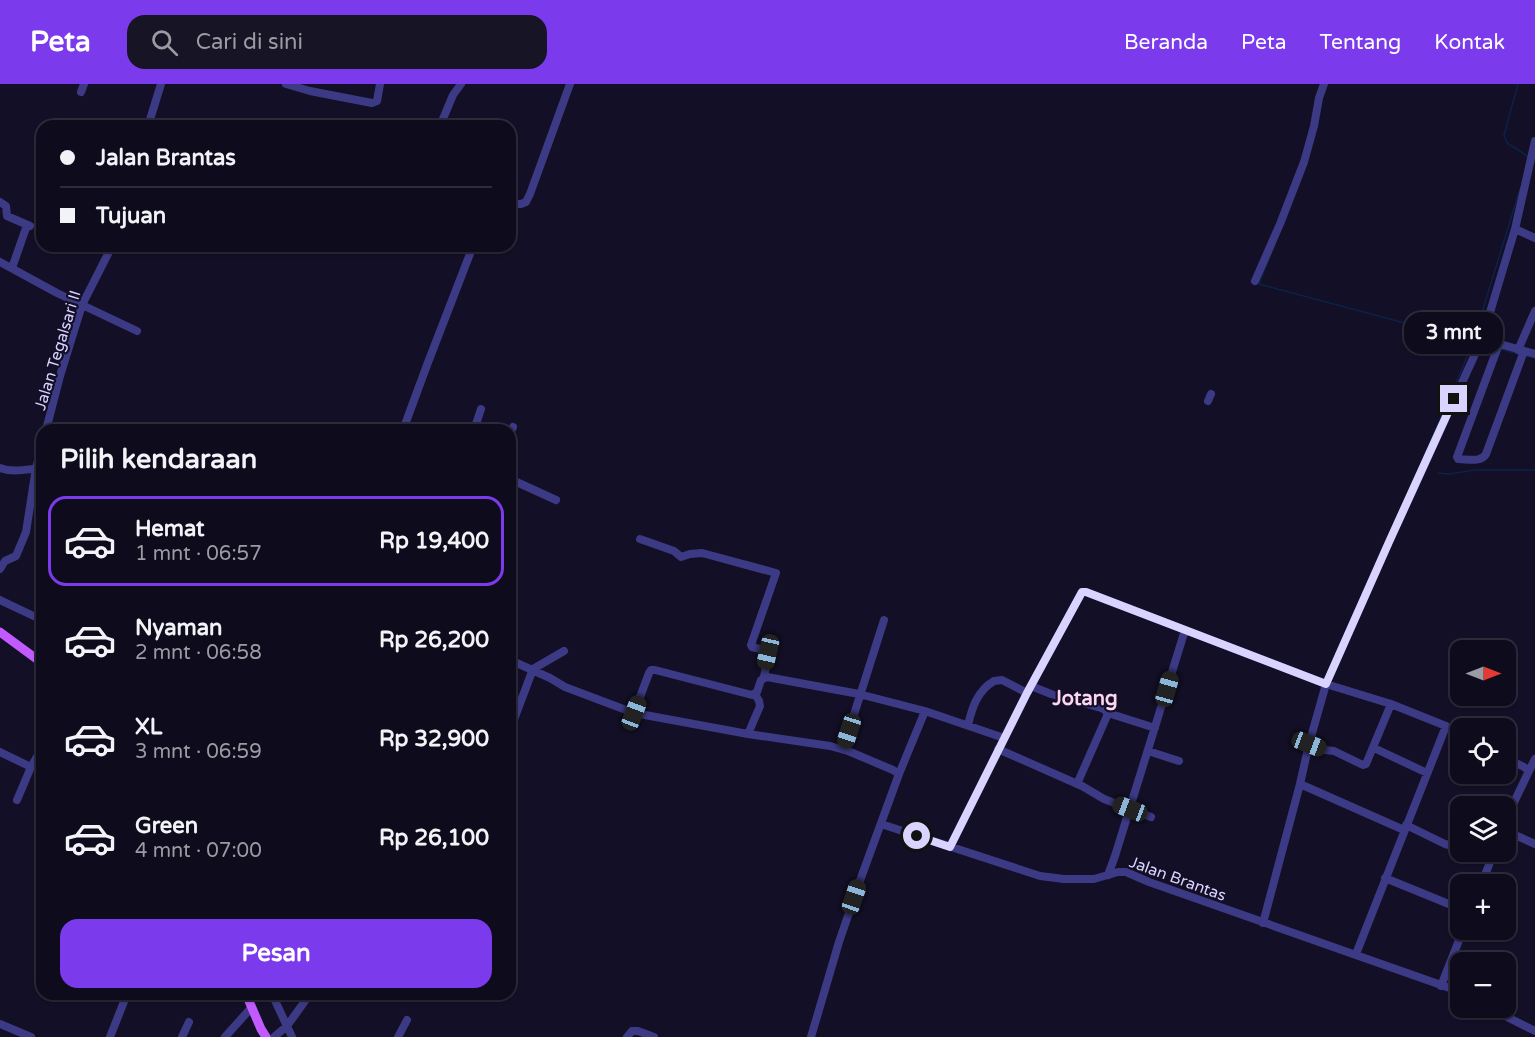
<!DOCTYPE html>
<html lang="id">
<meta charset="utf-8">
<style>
body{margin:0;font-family:"Varela Round",sans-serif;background:#171425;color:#f1f3f6;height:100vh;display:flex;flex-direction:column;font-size:22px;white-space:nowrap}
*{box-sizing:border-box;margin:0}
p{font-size:20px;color:#9b9ba3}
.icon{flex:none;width:33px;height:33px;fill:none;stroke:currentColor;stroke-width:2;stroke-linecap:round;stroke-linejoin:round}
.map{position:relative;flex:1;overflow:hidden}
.drawer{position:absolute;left:36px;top:340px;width:480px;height:576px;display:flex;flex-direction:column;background:#0e0b1c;border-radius:18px;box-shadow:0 2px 4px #0004,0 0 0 2px #2e2b3b}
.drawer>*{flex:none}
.guide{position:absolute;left:36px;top:36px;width:480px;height:132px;border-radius:18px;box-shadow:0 2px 4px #0004,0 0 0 2px #2e2b3b;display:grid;align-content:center;height:132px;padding:0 24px;background:#0e0b1c}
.needle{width:39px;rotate:90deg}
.tools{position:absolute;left:1450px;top:556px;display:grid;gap:12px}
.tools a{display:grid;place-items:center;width:66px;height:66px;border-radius:12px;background:#0e0b1c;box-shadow:0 2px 4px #0004,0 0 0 2px #2e2b3b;font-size:30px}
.end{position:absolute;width:27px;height:27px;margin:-14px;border:8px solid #d9d4ff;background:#111;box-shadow:0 0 0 3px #111}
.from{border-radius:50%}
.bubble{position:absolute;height:42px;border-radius:18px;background:#0e0b1c;box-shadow:0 2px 4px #0004,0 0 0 2px #2e2b3b;font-size:20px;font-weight:700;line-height:42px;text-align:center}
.car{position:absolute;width:18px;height:36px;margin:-18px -9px;border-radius:8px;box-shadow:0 0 4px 2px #0007;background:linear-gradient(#222 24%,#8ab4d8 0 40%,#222 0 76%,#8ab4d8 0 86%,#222 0)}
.guide b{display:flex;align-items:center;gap:21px;height:57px;font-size:22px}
.guide b+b{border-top:2px solid #2e2b3b}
.guide i{width:15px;height:15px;background:#f1f3f6}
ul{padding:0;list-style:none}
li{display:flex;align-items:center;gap:18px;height:90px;margin:0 12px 9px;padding:0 12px;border:3px solid transparent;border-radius:18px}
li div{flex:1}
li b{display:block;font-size:22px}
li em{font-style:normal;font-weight:700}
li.on{border-color:#7c3aed}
li>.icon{width:54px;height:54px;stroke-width:1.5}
h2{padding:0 24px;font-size:27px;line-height:72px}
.button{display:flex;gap:12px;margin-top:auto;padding:12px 24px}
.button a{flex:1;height:69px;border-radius:18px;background:#7c3aed;color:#fff;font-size:24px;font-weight:700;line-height:69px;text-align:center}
header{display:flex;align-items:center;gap:36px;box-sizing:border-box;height:84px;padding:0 30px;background:#7c3aed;color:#fff}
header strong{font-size:28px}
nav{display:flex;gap:33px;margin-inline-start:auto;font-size:21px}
.search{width:420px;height:54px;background:#171425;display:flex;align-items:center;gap:15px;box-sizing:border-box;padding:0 21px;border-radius:18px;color:#9b9ba3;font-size:22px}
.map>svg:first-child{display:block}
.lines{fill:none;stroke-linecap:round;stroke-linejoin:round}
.stream{stroke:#0c2248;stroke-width:1.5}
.minor{stroke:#3d3a85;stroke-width:8}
.major{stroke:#c25bff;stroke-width:9}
.route{stroke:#d9d4ff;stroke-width:8}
.labels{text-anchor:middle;stroke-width:4.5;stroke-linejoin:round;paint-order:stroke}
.street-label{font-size:16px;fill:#d9d4ff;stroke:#130f26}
.quarter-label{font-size:20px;font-weight:bold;fill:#ffd6f0;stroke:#130f26}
</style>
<header>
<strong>Peta</strong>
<div class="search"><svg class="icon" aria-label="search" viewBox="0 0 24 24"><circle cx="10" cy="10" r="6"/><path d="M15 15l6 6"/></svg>Cari di sini</div>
<nav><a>Beranda</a><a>Peta</a><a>Tentang</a><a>Kontak</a></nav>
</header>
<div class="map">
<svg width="1535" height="953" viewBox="0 0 1535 953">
<rect width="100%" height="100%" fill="#130f26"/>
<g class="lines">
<path class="stream" d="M1518 0 1504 51 1507 59 1526 71 1528 75
M1275 160 1259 200 1476 258
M1475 251 1520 105
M1484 260 1494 263
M1500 265 1515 269
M1525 272 1535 274
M1424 372 1464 280 1472 258
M1438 389 1449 390 1475 386H1535"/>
<path class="minor" d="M286 0 310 7 372 19 377 17 380 0
M81 8 84 0
M148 42 161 0
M440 42 453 11 461 0
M0 118 6 122 7 132 30 142
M510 120H521L526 118 530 110 570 0
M1515 145 1535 154
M0 178 57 209 137 247
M12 184 27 141
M1255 197 1280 140 1304 78 1314 42 1319 14 1324 0
M1482 255 1535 270
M1499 260 1457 373 1458 375C1467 375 1481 379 1486 370L1524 267
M1518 266 1535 227
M1208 317 1211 310
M46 346 60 292 82 221 112 162
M403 346 427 281 473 162
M474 346 481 325
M510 350 513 343
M0 384C13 389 28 385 42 384
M510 395 556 416
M640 455 674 467 681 473 690 470 702 469 776 489 751 561 752 563 769 567 764 593
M0 485 5 477 16 472 26 448 36 384 42 362
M0 516 42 536
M510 576 550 594 565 603 634 629 748 650 830 662 848 667 893 686 899 690
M1031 602 1051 610 1101 624 1107 627V632L1077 700
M925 627 1004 654
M634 629 649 589 651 586H655L752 611 757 608 761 596 767 593 859 610 925 627 899 690 862 791 839 858 811 953
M1108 629 1155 644
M968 641C972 624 977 607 994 597L1002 596 1027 609
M510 646 533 585 564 567
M748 650 760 622 759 617 755 610
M1309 660 1325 666 1334 667 1363 681 1366 680 1391 620
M1374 664 1427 689
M843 665 884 536
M998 665 1082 702 1104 715 1151 733
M1148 667 1179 677
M0 668 31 683 42 664
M1506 674 1524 683 1529 687 1506 735
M1529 687 1535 675
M1300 700 1404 746
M17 716 31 683
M881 740 1040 792 1064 795H1094L1118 788H1126L1149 798 1461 908
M1406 741 1445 760 1461 764
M1506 747 1535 760
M950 763 1027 609 1082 508H1086L1326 600 1391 620 1446 642 1461 652
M1471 768 1490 776
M1108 791 1115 772 1185 546
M1385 794 1461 825
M1481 801 1494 768
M1263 839 1300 700 1309 660 1326 600 1389 458 1482 255 1515 145 1535 57
M1356 870 1446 642
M1441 902 1463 846
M272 910 292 953
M1496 924 1509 934 1535 947
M0 940 31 953
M110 953 127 910
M182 953 189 938
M225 953 251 924
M274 953 287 942 310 910
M398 953 407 936
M627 953 632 947H638L654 953"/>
<path class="major" d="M0 548 42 579
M246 910 261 945 266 953"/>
</g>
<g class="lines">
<path class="route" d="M917 752 950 763 1027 609 1082 508H1086L1326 600 1389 458 1454 315"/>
</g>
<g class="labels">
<g class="street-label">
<text transform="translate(57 266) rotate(-73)" y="6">Jalan Tegalsari II</text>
<text transform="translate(1178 794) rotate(20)" y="6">Jalan Brantas</text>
</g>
<g class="quarter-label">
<text x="1085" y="621">Jotang</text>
</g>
</g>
</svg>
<div class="tools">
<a><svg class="needle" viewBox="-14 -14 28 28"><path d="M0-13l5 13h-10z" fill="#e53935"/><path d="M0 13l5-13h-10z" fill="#9b9ba3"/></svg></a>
<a><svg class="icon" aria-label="locate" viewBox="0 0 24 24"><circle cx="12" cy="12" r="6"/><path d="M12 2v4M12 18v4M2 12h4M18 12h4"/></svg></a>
<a><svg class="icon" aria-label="layers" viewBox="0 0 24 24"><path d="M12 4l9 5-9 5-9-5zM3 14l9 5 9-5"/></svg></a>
<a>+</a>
<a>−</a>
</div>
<i class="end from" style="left:917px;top:752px"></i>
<i class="end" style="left:1454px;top:315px"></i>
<div class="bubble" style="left:1404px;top:228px;width:99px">3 mnt</div>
<i class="car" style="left:768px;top:568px;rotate:193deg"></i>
<i class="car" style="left:1167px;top:605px;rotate:16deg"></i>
<i class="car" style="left:634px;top:629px;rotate:21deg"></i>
<i class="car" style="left:849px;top:647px;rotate:198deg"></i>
<i class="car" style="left:1309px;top:660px;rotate:111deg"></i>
<i class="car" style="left:1130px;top:725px;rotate:291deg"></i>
<i class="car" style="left:854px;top:813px;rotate:19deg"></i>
<div class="guide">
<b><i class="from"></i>Jalan Brantas</b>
<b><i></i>Tujuan</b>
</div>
<section class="drawer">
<h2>Pilih kendaraan</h2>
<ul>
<li class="on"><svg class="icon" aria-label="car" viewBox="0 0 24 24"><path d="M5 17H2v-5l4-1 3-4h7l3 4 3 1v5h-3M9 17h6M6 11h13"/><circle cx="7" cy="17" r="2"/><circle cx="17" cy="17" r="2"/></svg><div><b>Hemat</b><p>1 mnt · 06:57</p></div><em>Rp 19,400</em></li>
<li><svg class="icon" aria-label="car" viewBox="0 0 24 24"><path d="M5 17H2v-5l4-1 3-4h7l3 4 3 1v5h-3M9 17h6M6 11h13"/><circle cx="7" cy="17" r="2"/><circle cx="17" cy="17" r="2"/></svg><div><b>Nyaman</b><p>2 mnt · 06:58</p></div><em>Rp 26,200</em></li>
<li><svg class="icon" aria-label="car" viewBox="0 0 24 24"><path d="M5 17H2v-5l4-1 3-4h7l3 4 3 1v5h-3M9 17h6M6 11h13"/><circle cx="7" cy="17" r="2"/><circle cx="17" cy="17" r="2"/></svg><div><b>XL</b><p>3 mnt · 06:59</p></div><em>Rp 32,900</em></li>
<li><svg class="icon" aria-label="car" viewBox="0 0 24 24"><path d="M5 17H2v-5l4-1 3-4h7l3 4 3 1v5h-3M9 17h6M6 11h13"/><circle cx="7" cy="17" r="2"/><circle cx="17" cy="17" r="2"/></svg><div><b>Green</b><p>4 mnt · 07:00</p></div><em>Rp 26,100</em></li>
</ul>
<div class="button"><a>Pesan</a></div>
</section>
</div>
